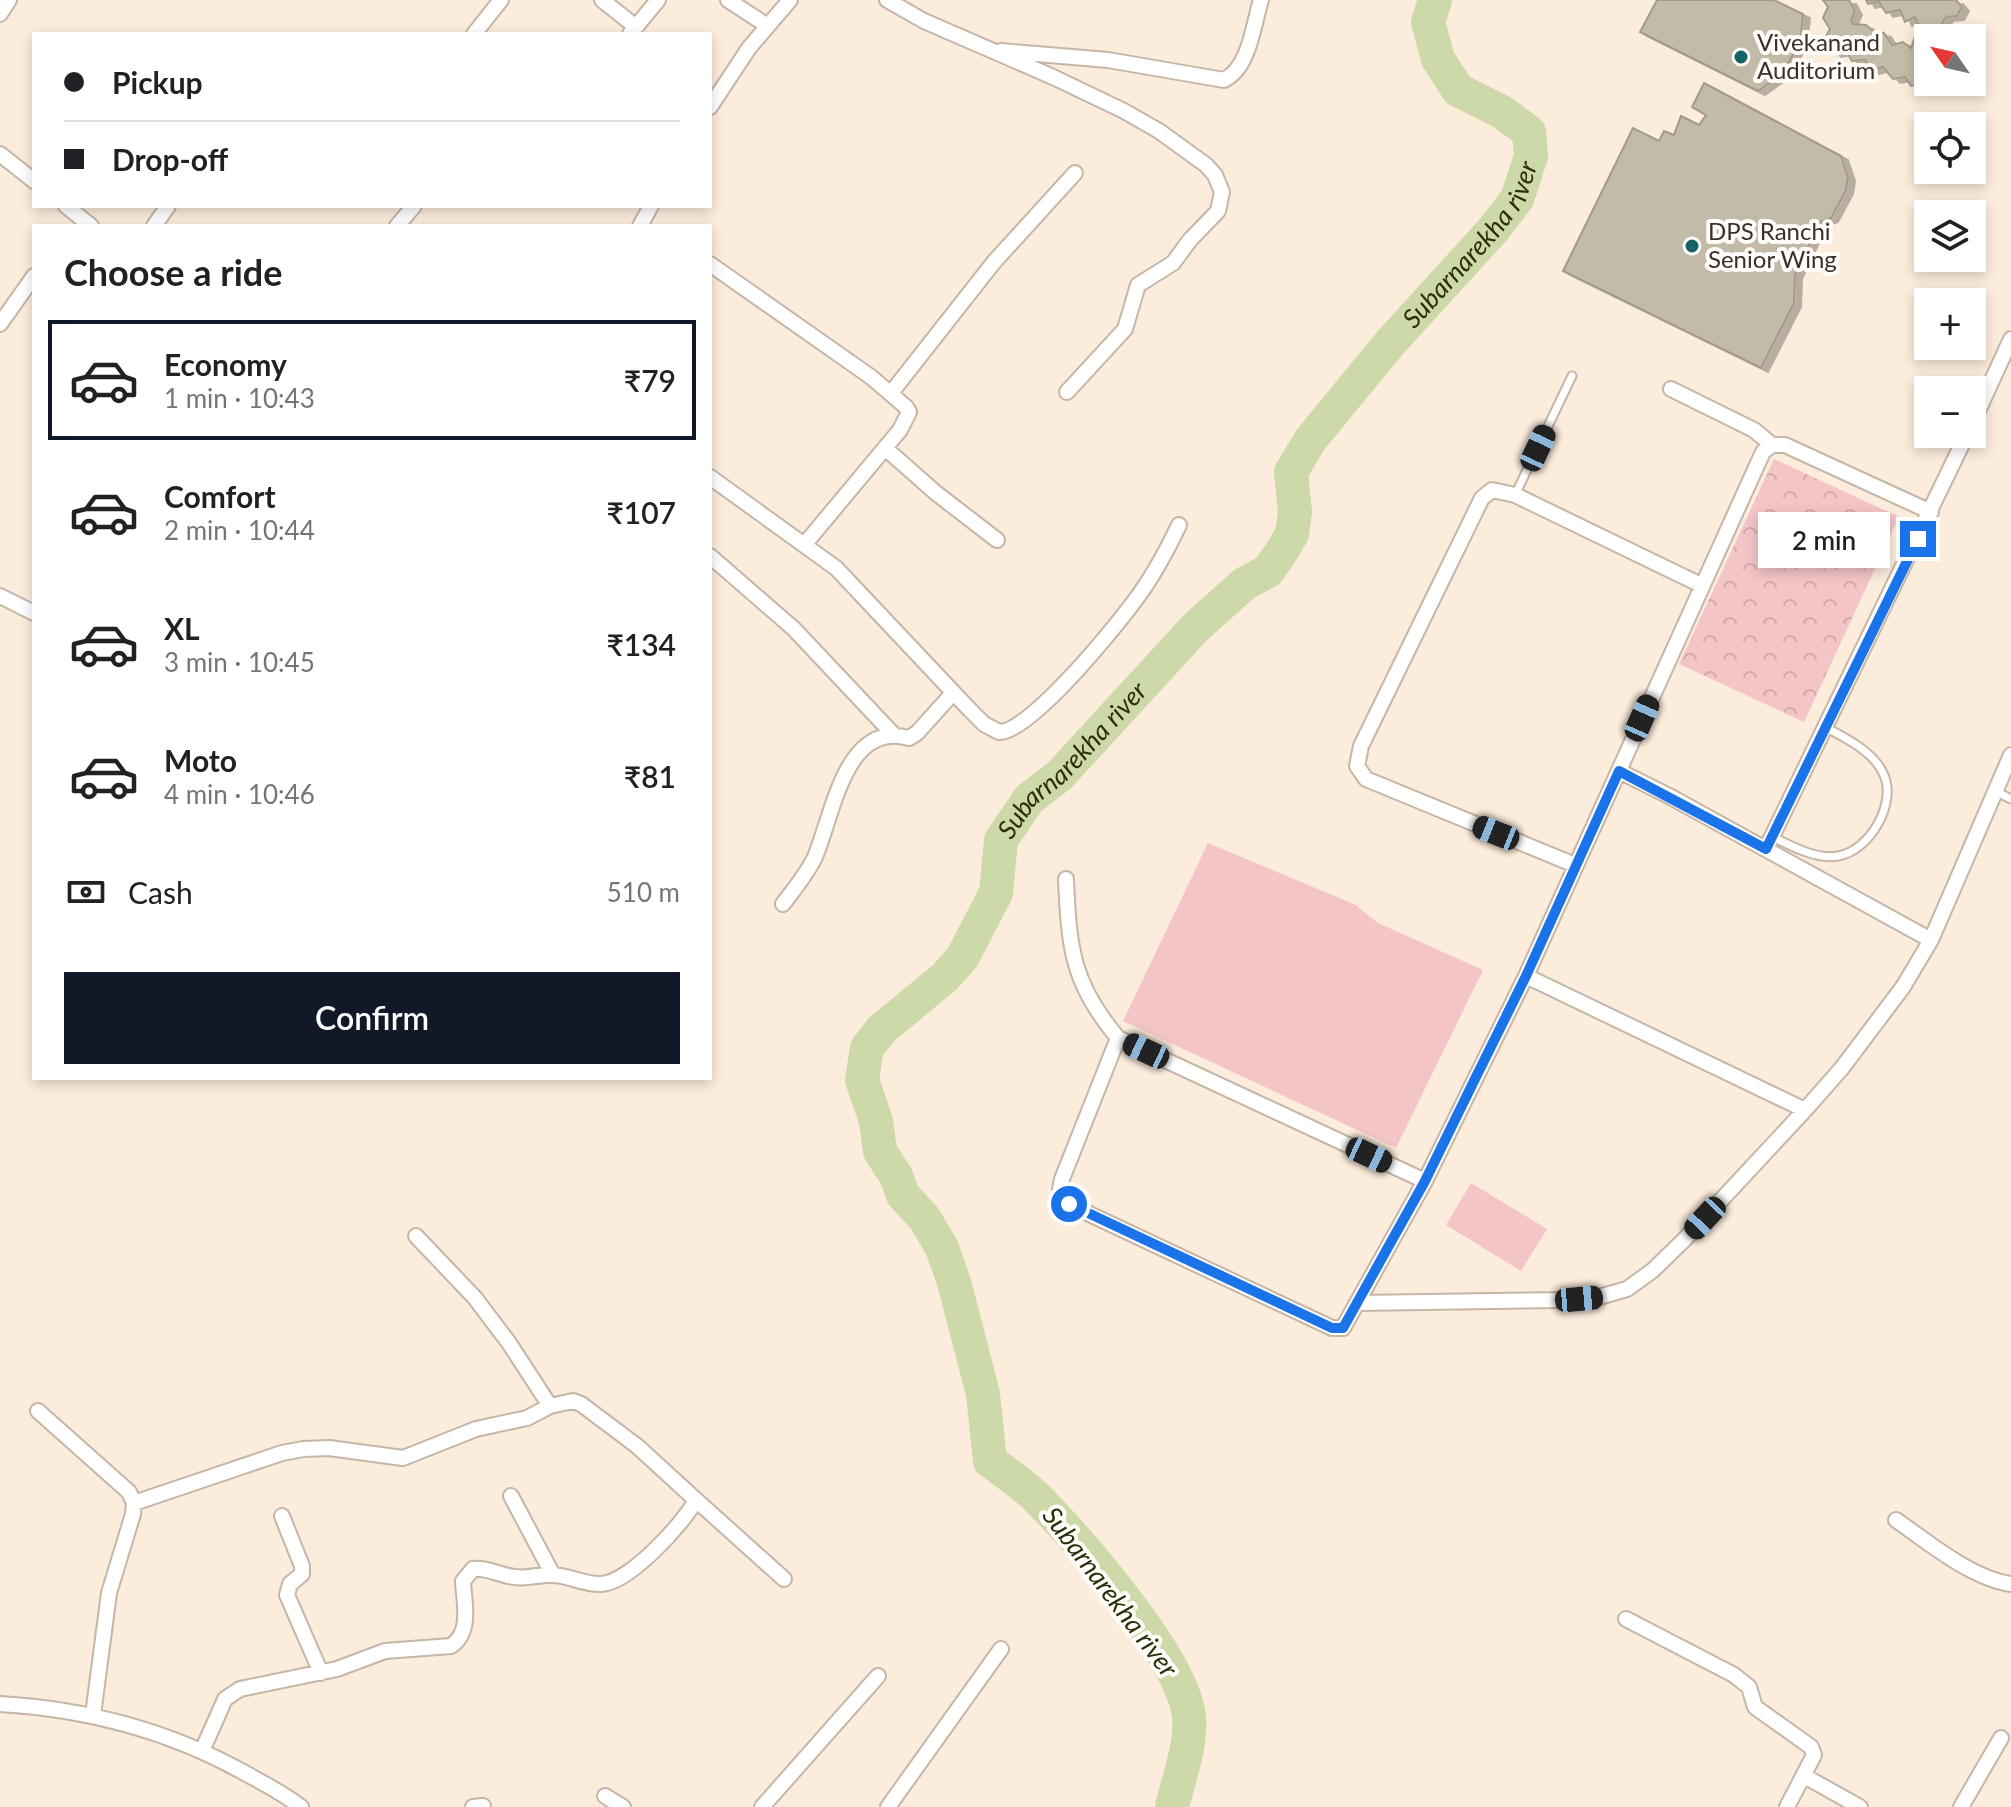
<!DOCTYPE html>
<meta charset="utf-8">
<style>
body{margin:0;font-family:Lato,sans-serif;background:#f6f6f6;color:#202124;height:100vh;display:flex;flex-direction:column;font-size:30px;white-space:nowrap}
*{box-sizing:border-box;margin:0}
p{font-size:26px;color:#757577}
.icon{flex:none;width:44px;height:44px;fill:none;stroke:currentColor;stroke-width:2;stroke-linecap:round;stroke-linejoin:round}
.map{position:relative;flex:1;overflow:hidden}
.panel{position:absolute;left:32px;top:224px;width:680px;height:856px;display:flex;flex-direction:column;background:#fff;border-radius:0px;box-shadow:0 4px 12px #0003}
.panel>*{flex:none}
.banner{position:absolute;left:32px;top:32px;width:680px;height:176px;border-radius:0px;box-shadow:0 4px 12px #0003;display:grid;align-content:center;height:176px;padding:0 32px;background:#fff}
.needle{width:52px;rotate:304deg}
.buttons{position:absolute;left:1914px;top:24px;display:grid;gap:16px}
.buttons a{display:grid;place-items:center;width:72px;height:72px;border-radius:0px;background:#fff;box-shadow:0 4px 12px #0003;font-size:40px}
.end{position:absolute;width:36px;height:36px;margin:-18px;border:10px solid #1a73e8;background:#fff;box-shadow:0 0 0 4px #fff}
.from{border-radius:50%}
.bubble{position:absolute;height:56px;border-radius:0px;background:#fff;box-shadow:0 4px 12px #0003;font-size:26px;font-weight:600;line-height:56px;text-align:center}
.car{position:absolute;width:24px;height:48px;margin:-24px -12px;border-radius:10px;box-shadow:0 0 6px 2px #0007;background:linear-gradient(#222 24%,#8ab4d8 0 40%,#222 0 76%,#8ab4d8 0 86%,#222 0)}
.banner b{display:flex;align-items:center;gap:28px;height:76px;font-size:30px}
.banner b+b{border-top:2px solid #e0e0e0}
.banner i{width:20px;height:20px;background:#202124}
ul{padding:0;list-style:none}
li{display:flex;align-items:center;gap:24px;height:120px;margin:0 16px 12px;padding:0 16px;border:4px solid transparent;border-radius:0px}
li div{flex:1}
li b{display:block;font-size:30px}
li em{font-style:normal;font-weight:600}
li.on{border-color:#111827}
li>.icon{width:72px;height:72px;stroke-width:1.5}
h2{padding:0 32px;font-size:36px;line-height:96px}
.pay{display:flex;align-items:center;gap:20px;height:88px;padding:0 32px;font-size:30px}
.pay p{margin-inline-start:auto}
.primary-button{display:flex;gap:16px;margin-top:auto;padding:16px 32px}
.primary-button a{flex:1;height:92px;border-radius:0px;background:#111827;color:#fff;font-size:32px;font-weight:600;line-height:92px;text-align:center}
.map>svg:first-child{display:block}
.park{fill:url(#park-crowns)}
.pitch{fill:#f4c5c7}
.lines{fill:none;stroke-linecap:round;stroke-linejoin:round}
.river{stroke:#ced9a9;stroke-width:34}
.building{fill:#c2bba8;stroke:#a19b88;stroke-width:2;filter:url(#shadow)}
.service-casing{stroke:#c5b6a7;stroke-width:11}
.minor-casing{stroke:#c5b6a7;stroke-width:18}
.service{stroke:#fff;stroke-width:7}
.minor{stroke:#fff;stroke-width:14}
.route{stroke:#1a73e8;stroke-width:10}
.poi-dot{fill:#146464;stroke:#fffcf9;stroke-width:3}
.labels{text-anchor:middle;stroke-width:8;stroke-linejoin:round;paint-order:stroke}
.poi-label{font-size:24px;fill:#38312b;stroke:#fffcf9;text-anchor:start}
.water-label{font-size:26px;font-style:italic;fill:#292f0a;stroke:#fffcf9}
</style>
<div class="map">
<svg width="2011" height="1807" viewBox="0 0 2011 1807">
<defs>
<pattern id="park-crowns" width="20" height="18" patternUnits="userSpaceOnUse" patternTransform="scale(2)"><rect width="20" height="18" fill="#f4c5c7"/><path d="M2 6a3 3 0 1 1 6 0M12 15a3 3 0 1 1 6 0" fill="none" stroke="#d2aaab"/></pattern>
<filter id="shadow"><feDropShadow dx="7" dy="4" stdDeviation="0" flood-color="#0004"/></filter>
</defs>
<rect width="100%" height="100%" fill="#fcecdc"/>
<path class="park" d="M1774 459 1899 517 1804 722 1679 664Z"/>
<path class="pitch" d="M1208 843 1356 905 1378 923 1483 970 1396 1148 1123 1021Z
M1471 1183 1547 1229 1521 1271 1446 1225Z"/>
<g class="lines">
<path class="river" id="s1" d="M1172 1807C1178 1781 1192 1744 1189 1717 1184 1660 1080 1542 1038 1499 1024 1485 1006 1473 990 1461L983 1394 954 1282 942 1248 925 1219 903 1195 896 1176 880 1151 876 1121 862 1080 867 1048 881 1030 945 977 962 958 996 893 1001 840 1029 799 1060 775 1195 628 1244 584 1268 571 1282 551 1292 534 1295 512 1291 472 1311 439 1390 343 1493 230 1517 199 1531 156 1529 132 1502 112 1458 90 1438 59 1428 22 1435 0"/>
</g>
<path class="building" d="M1657 0H1774L1803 14 1800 42 1783 73 1758 91 1640 32Z
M1823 0H1849L1855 11 1851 20 1853 24 1866 25 1873 31 1884 33 1892 45 1903 42 1911 48 1919 25 1915 17 1905 22 1900 10 1886 13 1879 2 1868 4 1866 0H1956L1962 7 1957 16 1946 17 1940 27 1945 38H1928V53L1924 60 1928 66 1925 83 1911 86 1905 77 1893 79 1883 67 1872 70 1865 60 1852 61 1846 51 1834 53 1824 40 1830 29 1823 18 1828 7Z
M1704 83 1841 156 1848 177 1846 190 1831 218 1820 222 1795 275 1794 303 1761 368 1563 271 1633 128 1659 141 1664 131 1674 135 1681 116 1699 125 1706 115 1692 107Z"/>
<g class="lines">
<g class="service-casing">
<path id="service" d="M1515 495 1572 376
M1995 791 2011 799
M1773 837C1791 846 1817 860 1838 856 1870 851 1898 802 1883 773 1873 751 1845 738 1825 727"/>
</g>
<g class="minor-casing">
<path id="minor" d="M602 0 636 27
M728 0 766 25
M887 0 924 21 1053 77 1124 111 1159 131 1206 165 1215 175 1222 192 1218 211 1190 240 1173 263 1138 285 1125 329 1067 392
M0 14 9 0
M474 34 501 0
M630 34 658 0
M1001 51 1108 60 1224 80C1250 67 1253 25 1261 0
M710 107 749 48 790 0
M0 154 34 181
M66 206 91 226
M154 226 168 206
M397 226 414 206
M640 226 651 206
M710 264 871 377 906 407 909 412 900 430 804 545
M0 324 34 276
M1671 389 1754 430 1772 445
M891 393 994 262 1075 173
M1972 424 2011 339
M885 448 936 493 997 540
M710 477 836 568 969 709 984 724 999 732C1030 733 1119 623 1139 595 1155 573 1167 550 1179 525
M710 556 794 629 892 733
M0 596 34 613
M1619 771 1669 796 1931 940
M1766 849 1967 434
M1575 865 1366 779 1357 766 1361 746 1482 498 1492 490 1515 495 1701 585
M1066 879C1069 948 1072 984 1118 1038L1425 1181
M783 904C794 889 807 874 815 857 833 815 845 720 909 738L917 733 953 693
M1526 976 1805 1110
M1118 1038 1062 1179 1060 1189 1062 1198 1083 1211 1332 1328H1343L1425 1181 1526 976 1763 452 1772 445H1785L1931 512
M1357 1303 1560 1300 1599 1297 1627 1289 1652 1271 1684 1240 1805 1110 1842 1068 1903 987 1931 940 2011 755
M38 1411 129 1492 134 1503 133 1514 109 1593 93 1715
M511 1496 553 1575
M696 1500 784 1579
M134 1503 282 1453 303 1449 329 1448 403 1458 476 1429 527 1418 550 1406
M282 1516 302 1566V1574L290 1584 287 1595 321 1673
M1896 1520C1928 1542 1972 1579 2011 1584
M1626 1619 1734 1675 1749 1687 1755 1707 1811 1747 1814 1755 1787 1807
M0 1704C86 1709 167 1730 243 1772 263 1783 283 1793 301 1807
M202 1751 225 1699 240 1689 337 1669 385 1651 451 1646C472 1632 464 1603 463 1581L473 1569C487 1567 501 1576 515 1577 528 1579 540 1574 552 1575 569 1575 584 1585 601 1584 629 1583 683 1524 696 1500L637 1446 581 1404 573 1401 550 1406 509 1343 475 1298 416 1236
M1804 1776 1860 1807
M605 1796 623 1807
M473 1807 483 1806
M762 1807 878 1676
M888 1807 1001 1649
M1961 1807 2001 1738"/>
</g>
<use href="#service" class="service"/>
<use href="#minor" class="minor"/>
</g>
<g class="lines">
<path class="route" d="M1069 1204 1332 1328H1343L1425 1181 1473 1083 1526 976 1619 771 1766 849 1918 539"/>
</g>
<g class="poi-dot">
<circle cx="1741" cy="57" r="8"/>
<circle cx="1692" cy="246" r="8"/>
</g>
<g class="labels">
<g class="poi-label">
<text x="1757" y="51">Vivekanand<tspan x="1757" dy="28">Auditorium</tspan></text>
<text x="1708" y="240">DPS Ranchi<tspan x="1708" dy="28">Senior Wing</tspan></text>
</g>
<g class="water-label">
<text dy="9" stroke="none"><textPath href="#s1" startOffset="1900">Subarnarekha river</textPath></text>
<text dy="9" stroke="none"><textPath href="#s1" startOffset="1228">Subarnarekha river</textPath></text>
<text transform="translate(1110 1592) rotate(53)" y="9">Subarnarekha river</text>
</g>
</g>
</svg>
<div class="buttons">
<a><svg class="needle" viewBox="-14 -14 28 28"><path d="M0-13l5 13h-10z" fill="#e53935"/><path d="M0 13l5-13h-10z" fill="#757577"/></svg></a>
<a><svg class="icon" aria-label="locate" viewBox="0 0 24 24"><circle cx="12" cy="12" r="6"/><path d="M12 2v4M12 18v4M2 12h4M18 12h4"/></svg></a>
<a><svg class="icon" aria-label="layers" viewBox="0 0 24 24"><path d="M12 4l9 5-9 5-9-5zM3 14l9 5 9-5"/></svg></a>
<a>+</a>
<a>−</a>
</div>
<i class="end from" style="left:1069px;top:1204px"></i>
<i class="end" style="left:1918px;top:539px"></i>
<div class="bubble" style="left:1758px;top:512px;width:132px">2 min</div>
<i class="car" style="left:1538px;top:448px;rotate:25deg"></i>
<i class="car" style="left:1642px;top:718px;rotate:24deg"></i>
<i class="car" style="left:1496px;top:833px;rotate:292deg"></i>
<i class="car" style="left:1146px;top:1051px;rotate:295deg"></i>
<i class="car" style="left:1369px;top:1155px;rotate:115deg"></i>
<i class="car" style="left:1705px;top:1218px;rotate:223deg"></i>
<i class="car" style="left:1579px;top:1299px;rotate:85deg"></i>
<div class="banner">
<b><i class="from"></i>Pickup</b>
<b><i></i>Drop-off</b>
</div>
<section class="panel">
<h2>Choose a ride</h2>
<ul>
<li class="on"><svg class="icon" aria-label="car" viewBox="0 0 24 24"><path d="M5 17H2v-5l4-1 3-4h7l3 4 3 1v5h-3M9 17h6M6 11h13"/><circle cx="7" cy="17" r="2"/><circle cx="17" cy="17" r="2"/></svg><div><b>Economy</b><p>1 min · 10:43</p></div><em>₹79</em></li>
<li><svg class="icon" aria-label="car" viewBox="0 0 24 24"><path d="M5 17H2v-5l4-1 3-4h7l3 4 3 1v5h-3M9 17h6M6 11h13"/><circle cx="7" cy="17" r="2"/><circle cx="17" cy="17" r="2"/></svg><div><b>Comfort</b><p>2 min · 10:44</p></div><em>₹107</em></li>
<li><svg class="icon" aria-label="car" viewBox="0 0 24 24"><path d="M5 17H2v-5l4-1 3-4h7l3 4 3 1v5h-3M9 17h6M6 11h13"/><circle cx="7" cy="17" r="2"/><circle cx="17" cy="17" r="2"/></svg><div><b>XL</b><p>3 min · 10:45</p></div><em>₹134</em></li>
<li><svg class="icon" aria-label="car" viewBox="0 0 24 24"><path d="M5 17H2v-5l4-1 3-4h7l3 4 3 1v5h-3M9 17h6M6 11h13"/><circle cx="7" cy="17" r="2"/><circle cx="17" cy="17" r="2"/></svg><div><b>Moto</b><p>4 min · 10:46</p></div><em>₹81</em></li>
</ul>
<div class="pay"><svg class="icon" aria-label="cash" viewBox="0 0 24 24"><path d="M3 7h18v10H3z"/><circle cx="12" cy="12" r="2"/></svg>Cash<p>510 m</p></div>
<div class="primary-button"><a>Confirm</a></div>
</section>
</div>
